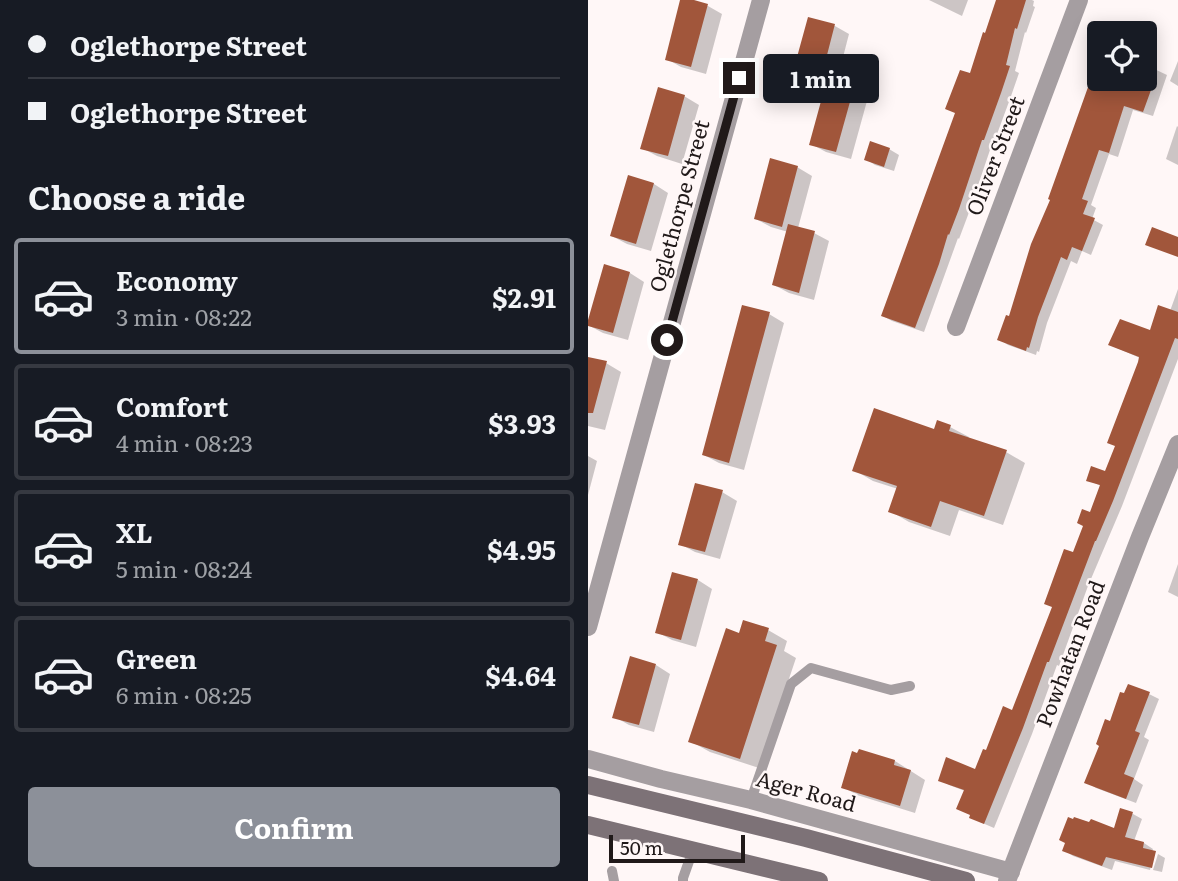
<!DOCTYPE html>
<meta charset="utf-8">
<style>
body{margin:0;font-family:Literata,serif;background:#242831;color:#f1f3f6;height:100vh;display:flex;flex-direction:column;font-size:26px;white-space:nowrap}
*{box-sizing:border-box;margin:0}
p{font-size:23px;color:#9ea1a6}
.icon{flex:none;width:38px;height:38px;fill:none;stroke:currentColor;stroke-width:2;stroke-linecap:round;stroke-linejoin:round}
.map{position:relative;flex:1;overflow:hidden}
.side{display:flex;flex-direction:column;background:#171b24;width:588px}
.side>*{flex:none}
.guide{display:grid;align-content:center;height:154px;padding:0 28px;background:#171b24}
.tools{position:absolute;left:499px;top:21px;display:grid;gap:14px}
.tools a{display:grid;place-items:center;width:70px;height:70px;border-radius:7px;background:#171b24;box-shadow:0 4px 18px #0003;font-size:35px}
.scale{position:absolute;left:21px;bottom:18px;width:136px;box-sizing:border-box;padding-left:7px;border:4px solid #201919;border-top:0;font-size:19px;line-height:24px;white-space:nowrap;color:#201919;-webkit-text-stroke:5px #fff7f7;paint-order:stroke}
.end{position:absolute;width:32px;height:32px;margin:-16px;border:9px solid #201919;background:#fff;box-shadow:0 0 0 4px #fff}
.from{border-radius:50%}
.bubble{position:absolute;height:49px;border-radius:7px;background:#171b24;box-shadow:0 4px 18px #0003;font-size:23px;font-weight:700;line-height:49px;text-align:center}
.guide b{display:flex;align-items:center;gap:24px;height:66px;font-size:26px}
.guide b+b{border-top:2px solid #363941}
.guide i{width:18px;height:18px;background:#f1f3f6}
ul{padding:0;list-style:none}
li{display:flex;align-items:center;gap:21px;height:116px;margin:0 14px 10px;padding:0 14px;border:4px solid #363941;border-radius:7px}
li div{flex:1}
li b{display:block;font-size:26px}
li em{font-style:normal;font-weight:700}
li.active{border-color:#8c9099}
li>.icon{width:63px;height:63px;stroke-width:1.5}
h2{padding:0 28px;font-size:32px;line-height:84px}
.cta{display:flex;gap:14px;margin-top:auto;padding:14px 28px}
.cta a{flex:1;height:80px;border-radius:7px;background:#8c9099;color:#fff;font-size:28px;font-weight:700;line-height:80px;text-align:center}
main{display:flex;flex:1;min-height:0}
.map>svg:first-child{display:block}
.shadow{fill:#0003}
.building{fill:#a1563b}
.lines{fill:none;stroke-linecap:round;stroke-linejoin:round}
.service{stroke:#a59ea1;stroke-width:10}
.minor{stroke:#a59ea1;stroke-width:18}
.secondary{stroke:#7d7277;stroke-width:18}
.route{stroke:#201919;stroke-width:9}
.labels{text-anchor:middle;stroke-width:5;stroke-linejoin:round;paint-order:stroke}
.street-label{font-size:21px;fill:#201919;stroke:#fff7f7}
</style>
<main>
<section class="side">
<div class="guide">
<b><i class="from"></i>Oglethorpe Street</b>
<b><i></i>Oglethorpe Street</b>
</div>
<h2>Choose a ride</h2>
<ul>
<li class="active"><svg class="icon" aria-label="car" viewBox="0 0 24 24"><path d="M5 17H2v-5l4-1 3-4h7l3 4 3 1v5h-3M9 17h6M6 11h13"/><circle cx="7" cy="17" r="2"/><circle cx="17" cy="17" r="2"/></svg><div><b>Economy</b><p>3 min · 08:22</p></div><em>$2.91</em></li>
<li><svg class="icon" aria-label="car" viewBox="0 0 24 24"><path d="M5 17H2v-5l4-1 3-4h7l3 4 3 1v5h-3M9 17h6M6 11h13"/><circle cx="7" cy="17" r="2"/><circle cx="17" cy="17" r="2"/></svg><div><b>Comfort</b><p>4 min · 08:23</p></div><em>$3.93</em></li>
<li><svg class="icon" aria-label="car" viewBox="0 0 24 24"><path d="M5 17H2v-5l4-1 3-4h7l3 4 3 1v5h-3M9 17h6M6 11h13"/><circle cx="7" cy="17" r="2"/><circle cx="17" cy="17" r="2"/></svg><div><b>XL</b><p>5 min · 08:24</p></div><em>$4.95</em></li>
<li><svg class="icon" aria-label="car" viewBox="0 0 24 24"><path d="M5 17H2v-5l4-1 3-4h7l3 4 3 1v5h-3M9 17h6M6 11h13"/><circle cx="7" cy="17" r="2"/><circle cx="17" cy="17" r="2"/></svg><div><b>Green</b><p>6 min · 08:25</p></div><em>$4.64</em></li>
</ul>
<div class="cta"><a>Confirm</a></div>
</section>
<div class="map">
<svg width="590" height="881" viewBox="0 0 590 881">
<rect width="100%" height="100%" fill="#fff7f7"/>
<path class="shadow" d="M94 0 120 6 134 14 118 74 93 67 79 59Z
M341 0H380L374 16Z
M410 0H444L446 1 445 6 447 7 438 33 437 32 427 71 431 73 422 99 405 145 404 144 380 215 371 239 370 238 336 332 304 321 295 316Z
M222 19 247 26 261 34 247 88 264 92 279 101 263 159 238 152 223 144 237 91 220 86 205 78Z
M535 26 554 33H532Z
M556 34 569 40 560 66 579 75 565 116 545 110 530 157 521 154 503 205 508 208 504 219 515 225 503 255 494 251 489 264 483 261 459 323 451 352 449 351 448 355 420 345 411 339 422 318 511 61V79H556Z
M590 61V86L582 81Z
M96 96 111 105 94 164 69 156 54 148Z
M589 126 590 127V165L578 159Z
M301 149 311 155 306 171 287 165 278 159Z
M209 167 224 176 210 228 226 233 241 241 226 300 201 293 186 285 200 232 183 227 168 219Z
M41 177 66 184 80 193 63 251 39 244 24 236Z
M17 267 42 273 56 282 40 340 15 333 0 325Z
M590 289V359L534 506 500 586 471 666 469 665 444 734 406 828 392 822 377 791 361 785 352 780 388 771 425 712 503 514 513 486 500 480 518 473 529 446 552 358 522 345 563 332 582 311Z
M181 314 196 323 156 470 131 463 116 455Z
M0 358 18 363 33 372 17 430 0 426Z
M362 427 381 437 380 439 418 452 437 463 415 525 371 510 362 536 321 522 302 511 310 489 285 481 266 470 347 431Z
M0 456 9 461 0 495Z
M134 492 149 501 132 559 107 552 92 544Z
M590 564V597L580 592Z
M110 580 124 589 108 647 84 640 69 632Z
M180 630 199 641 196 651 208 658 171 768 122 752 102 741 152 635Z
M68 665 82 674 66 732 41 725 27 717Z
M561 694 571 699 556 737 561 740 546 779 555 785 548 803 508 788 499 782 523 723Z
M272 751 307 761 337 780 327 813 269 795 255 787Z
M533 810 545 814 554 819 546 841 556 843 565 849 564 852 568 853H566L562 870 527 861 524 870 485 856 476 850 527 830Z
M570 854 577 858 574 872 565 870Z"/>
<path class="building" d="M92 0H106L120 4 103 67 77 60Z
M408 0H438L429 29 427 28 418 65 422 66 413 93 396 140H394L371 209 361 235 360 234 351 264 327 328 293 316 367 113 357 109 372 70 382 73 395 32 397 33Z
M220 17 247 24 231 86 203 79Z
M509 62H511V87L514 79H567L555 112 536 106 521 153 511 150 494 199 500 201 495 214 507 218 494 251 484 247 479 260 473 257 450 317 441 348 439 347 438 351 409 340 418 315 421 316 443 244 462 200 460 199Z
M238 83 265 91 248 152 221 145Z
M70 87 97 95 80 156 52 149Z
M282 141 302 148 296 167 276 160Z
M182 158 210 166 194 227 166 219Z
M40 175 66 183 48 244 22 236Z
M200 224 227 231 211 293 184 285Z
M564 227 590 237V257L557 245Z
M16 264 42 272 25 333 0 326V320Z
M154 305 182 312 141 463 114 455Z
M570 305 590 312V339L587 338 525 501 508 541H507L461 662H459L435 728 396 824 381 818 382 815 368 809 376 790 350 781 358 757 387 769 395 749 398 750 415 706 424 710 464 607 456 604 476 549 485 552 495 526 489 523 494 509 502 512 512 485 498 481 503 466 517 471 527 446 519 443 550 362 551 357 520 345 532 319 562 330Z
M0 357 19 361 5 413H0Z
M286 408 346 429 349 420 363 425 361 431 419 450 396 516 352 501 343 527 300 512 309 486 264 471Z
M107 483 135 490 117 552 90 545Z
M84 572 110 579 93 640 67 633Z
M155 620 181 628 177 641 189 645 152 759 100 742 138 628 151 633Z
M42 656 68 664 51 725 24 718Z
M540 684 562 692 547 731 552 733 536 774 546 778 538 799 496 783 511 746 508 744 517 719 522 721 532 692 536 693Z
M271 749 307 760 306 765 323 770 312 806 253 788 264 751 269 753Z
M532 808 545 812 537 837 556 842 555 848 568 851 564 868 518 857 514 866 474 851 477 843 471 840 480 817 485 819 486 817 501 822 503 819 526 828Z"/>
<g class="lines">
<path class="service" d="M163 800 203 684 223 668 303 690 322 686
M24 871 26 881
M95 881V878L105 850"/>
<path class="minor" d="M368 327 491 0
M0 627 173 0
M0 759 73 779 163 800 423 872
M419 881 552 537 590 444"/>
<path class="secondary" d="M0 785 218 838 378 881
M0 825 231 881"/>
</g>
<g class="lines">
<path class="route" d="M79 340 151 78"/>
</g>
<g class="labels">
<g class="street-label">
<text transform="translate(408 156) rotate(-69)" y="7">Oliver Street</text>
<text transform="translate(92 206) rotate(-75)" y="7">Oglethorpe Street</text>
<text transform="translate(483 654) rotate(-69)" y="7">Powhatan Road</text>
<text transform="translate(218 792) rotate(15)" y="7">Ager Road</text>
</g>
</g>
</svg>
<div class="tools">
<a><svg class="icon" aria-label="locate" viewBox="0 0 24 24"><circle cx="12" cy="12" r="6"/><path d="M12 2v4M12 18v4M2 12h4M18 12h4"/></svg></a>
</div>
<div class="scale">50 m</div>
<i class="end from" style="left:79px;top:340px"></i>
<i class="end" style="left:151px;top:78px"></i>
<div class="bubble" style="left:175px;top:54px;width:116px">1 min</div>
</div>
</main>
